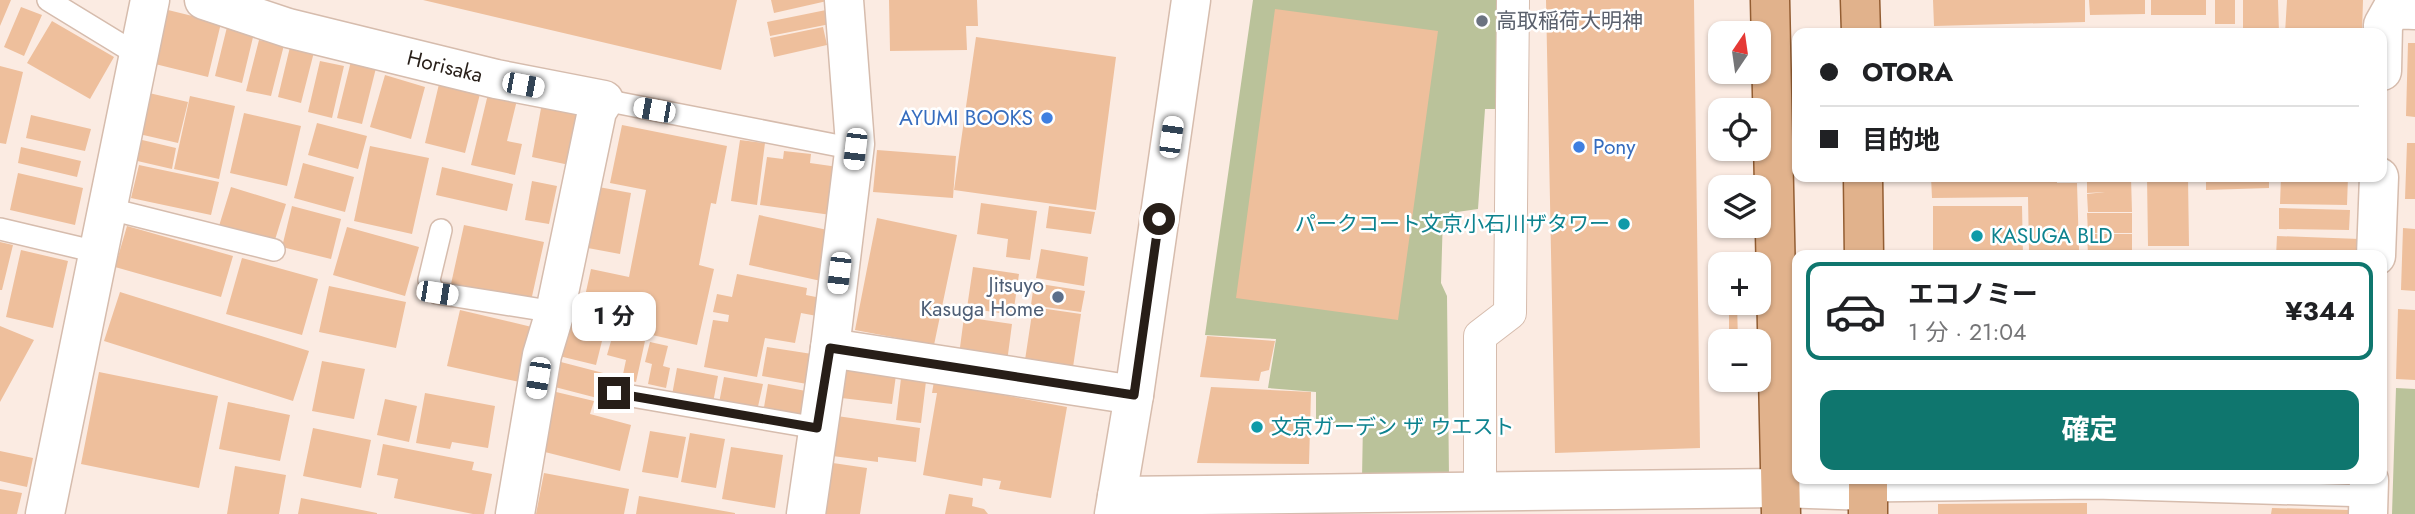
<!DOCTYPE html>
<html lang="ja">
<meta charset="utf-8">
<style>
body{margin:0;font-family:Jost,"Noto Sans JP",sans-serif;background:#f2f2f2;color:#202124;height:100vh;display:flex;flex-direction:column;font-size:26px;white-space:nowrap}
*{box-sizing:border-box;margin:0}
p{font-size:23px;color:#757577}
.icon{flex:none;width:38px;height:38px;fill:none;stroke:currentColor;stroke-width:2;stroke-linecap:round;stroke-linejoin:round}
.map{position:relative;flex:1;overflow:hidden}
.panel{position:absolute;left:1792px;top:250px;width:595px;height:234px;display:flex;flex-direction:column;background:#fff;border-radius:14px;box-shadow:0 2px 5px #0004}
.panel>*{flex:none}
.banner{position:absolute;left:1792px;top:28px;width:595px;height:154px;border-radius:14px;box-shadow:0 2px 5px #0004;display:grid;align-content:center;height:154px;padding:0 28px;background:#fff}
.needle{width:46px;rotate:13deg}
.buttons{position:absolute;left:1708px;top:21px;display:grid;gap:14px}
.buttons a{display:grid;place-items:center;width:63px;height:63px;border-radius:14px;background:#fff;box-shadow:0 2px 5px #0004;font-size:35px}
.end{position:absolute;width:32px;height:32px;margin:-16px;border:9px solid #271e18;background:#fff;box-shadow:0 0 0 4px #fff}
.from{border-radius:50%}
.bubble{position:absolute;height:49px;border-radius:14px;background:#fff;box-shadow:0 2px 5px #0004;font-size:23px;font-weight:700;line-height:49px;text-align:center}
.car{position:absolute;width:21px;height:42px;margin:-21px -10px;border-radius:9px;box-shadow:0 0 5px 2px #0007;background:linear-gradient(#fff 24%,#345 0 40%,#fff 0 76%,#345 0 86%,#fff 0)}
.banner b{display:flex;align-items:center;gap:24px;height:66px;font-size:26px}
.banner b+b{border-top:2px solid #e0e0e0}
.banner i{width:18px;height:18px;background:#202124}
ul{padding:12px 0 0;list-style:none}
li{display:flex;align-items:center;gap:21px;height:98px;margin:0 14px 10px;padding:0 14px;border:4px solid #e0e0e0;border-radius:14px}
li div{flex:1}
li b{display:block;font-size:26px}
li em{font-style:normal;font-weight:700}
li.active{border-color:#0f766e}
li>.icon{width:63px;height:63px;stroke-width:1.5}
.action{display:flex;gap:14px;margin-top:auto;padding:14px 28px}
.action a{flex:1;height:80px;border-radius:14px;background:#0f766e;color:#fff;font-size:28px;font-weight:700;line-height:80px;text-align:center}
.map>svg:first-child{display:block}
.green{fill:#bac29a}
.building{fill:#eebf9c}
.lines{fill:none;stroke-linecap:round;stroke-linejoin:round}
.service-casing{stroke:#d6bcad;stroke-width:24}
.pedestrian-casing{stroke:#d6bcad;stroke-width:34}
.minor-casing{stroke:#d6bcad;stroke-width:41}
.secondary-casing{stroke:#d6bcad;stroke-width:41}
.primary-casing{stroke:#935d32;stroke-width:41}
.service{stroke:#fff;stroke-width:21}
.pedestrian{stroke:#fff;stroke-width:32}
.minor{stroke:#fff;stroke-width:38}
.secondary{stroke:#fff;stroke-width:38}
.primary{stroke:#e1b28c;stroke-width:38}
.route{stroke:#271e18;stroke-width:9}
.worship-dot{fill:#6b7280;stroke:#fff;stroke-width:2.5}
.shop-dot{fill:#3f7fe0;stroke:#fff;stroke-width:2.5}
.culture-dot{fill:#0f9aa8;stroke:#fff;stroke-width:2.5}
.service-dot{fill:#5c6f8a;stroke:#fff;stroke-width:2.5}
.labels{text-anchor:middle;stroke-width:5;stroke-linejoin:round;paint-order:stroke}
.worship-label{font-size:21px;fill:#5b616d;stroke:#fff;text-anchor:start}
.street-label{font-size:21px;fill:#271e18;stroke:#fff}
.shop-label{font-size:21px;fill:#366cbe;stroke:#fff;text-anchor:end}
.culture-label{font-size:21px;fill:#0d838f;stroke:#fff;text-anchor:start}
.service-label{font-size:21px;fill:#4e5e75;stroke:#fff;text-anchor:end}
</style>
<div class="map">
<svg width="2415" height="514" viewBox="0 0 2415 514">
<rect width="100%" height="100%" fill="#fbebe2"/>
<path class="green" d="M1253 0H1512L1508 109H1485L1478 209 1443 214 1441 283 1447 296 1449 477 1362 478 1363 423H1316V392L1268 388 1276 339 1205 335Z
M2396 388 2415 389V514H2392Z"/>
<path class="building" d="M0 0H11L0 26Z
M423 0H737L721 70Z
M771 0H827V1L774 13Z
M889 0H977L978 26H966L967 50 890 51Z
M1546 0H1694L1700 448 1555 453Z
M1933 0H2085V22L1934 26Z
M2089 0H2145V14L2090 15Z
M2151 0H2206V15H2151Z
M2215 0H2235V24H2215Z
M2243 0H2278L2279 33H2243Z
M2287 0H2363L2362 33H2285Z
M21 7 42 15 24 56 4 47Z
M1275 9 1438 31 1398 320 1236 298Z
M168 10 221 23 208 77 155 64Z
M826 10 830 24 770 36 767 22Z
M52 21 114 57 90 99 27 63Z
M227 27 254 33 242 83 215 76Z
M823 27 827 45 774 57 770 38Z
M976 37 1116 57 1096 210 954 190Z
M259 40 284 45 271 96 246 91Z
M2408 43H2415V117L2406 116Z
M290 47 314 52 301 103 278 97Z
M352 57 377 64 362 124 337 118Z
M320 61 344 66 332 118 308 112Z
M0 66 23 72 6 144 0 143Z
M385 75 425 87 411 139 370 127Z
M439 84 480 94 465 153 425 143Z
M149 93 188 102 178 143 139 134Z
M488 94 517 100 507 141 522 144 515 175 471 165Z
M190 96 235 106 219 179 174 169Z
M542 103 585 111 574 166 532 157Z
M244 113 301 126 287 186 230 173Z
M31 115 91 129 85 151 26 138Z
M317 123 367 136 358 169 308 155Z
M622 125 727 146 716 204 711 203 699 265 714 269 697 345 580 319 591 269 629 277 646 190 610 183Z
M138 139 176 148 172 169 133 160Z
M740 140 765 143 757 205 731 201Z
M2407 143H2415V199H2405Z
M370 146 429 158 412 234 354 221Z
M21 147 81 161 77 177 18 163Z
M877 150 956 156 953 198 873 192Z
M784 151 811 154 810 163 838 167 831 215 760 205 767 157 783 159Z
M303 163 354 177 345 212 294 198Z
M139 165 219 182 211 215 131 198Z
M442 167 513 184 507 211 436 195Z
M18 173 83 188 75 225 10 210Z
M1931 177H2057V183H2077L2079 250 2029 251 2028 197 1932 198Z
M2087 177H2131L2132 212H2088L2087 194 2105 192 2087 193Z
M2147 177H2188L2189 246H2148Z
M2206 177H2269V188L2206 190Z
M2281 177H2348L2347 205 2280 204Z
M532 181 557 186 549 224 525 220Z
M588 185 631 193 620 254 577 246Z
M231 187 286 204 274 243 219 226Z
M981 203 1037 211 1030 260 1006 257 1008 239 977 234Z
M292 206 341 219 331 259 282 247Z
M1049 206 1095 212 1091 234 1046 228Z
M1933 206H2022L2023 256H1933Z
M2279 208 2350 210 2349 230 2279 229Z
M2087 213H2132V233H2088Z
M759 215 832 231 821 281 749 265Z
M877 218 957 235 934 345 855 330Z
M464 225 544 242 531 301 451 284Z
M127 226 233 256 221 297 115 267Z
M347 227 419 247 405 296 333 275Z
M2403 228 2415 229V291L2401 290Z
M2087 234H2132V255H2088Z
M2277 236 2360 239 2359 256H2276Z
M0 242 13 245 2 290H0Z
M1041 249 1088 257 1084 286 1036 278Z
M21 250 68 261 53 328 6 317Z
M242 258 318 279 302 335 226 314Z
M973 267 1019 274 1013 315 967 308Z
M737 274 807 288 806 295 821 298 817 316 801 313 795 343 765 338 757 377 704 367 713 320 728 322 729 315 713 312 717 294 732 297Z
M1034 283 1085 291 1081 312 1031 305Z
M329 286 406 302 396 348 319 332Z
M120 292 309 351 293 401 104 341Z
M1729 303H1737L1738 341H1729Z
M1033 307 1081 314 1073 367 1025 360Z
M2398 309 2415 310V380L2396 379Z
M460 310 536 328 524 383 447 366Z
M964 317 1012 324 1007 362 959 355Z
M563 319 605 329 596 365 555 355Z
M0 326 34 340 0 402Z
M613 334 645 341 636 382 622 379 626 360 607 355Z
M1207 336 1275 341 1269 370 1261 372 1259 381 1200 377Z
M650 342 668 346 663 366 670 368 666 388 648 384 652 364 645 362Z
M767 347 812 354 807 384 762 376Z
M838 360 897 368 892 404 833 397Z
M322 361 365 369 354 419 312 411Z
M557 361 607 374 601 399 551 386Z
M677 368 718 376 713 403 672 395Z
M902 370 927 373 921 423 896 420Z
M99 372 218 396 199 488 81 464Z
M935 375 1000 386 998 394 1067 407 1051 498 999 489 1001 481 983 478 982 486 923 475 937 393H932Z
M724 377 763 384 757 411 719 403Z
M768 384 806 391 801 420 763 413Z
M1211 387 1311 392 1309 464 1197 463Z
M552 391 594 401 590 414 631 425 620 471 537 450Z
M425 393 495 406 488 448 452 442 450 449 416 443Z
M385 399 417 406 409 442 377 435Z
M228 402 290 415 280 461 219 449Z
M830 415 920 428 916 462 878 457V462L825 455Z
M313 428 371 440 361 488 303 476Z
M650 431 686 437 678 478 642 472Z
M690 433 725 439 716 488 681 482Z
M383 444 474 462 472 470 492 474 484 514H473L394 498 398 479 377 475Z
M731 447 783 455 775 508 722 499Z
M0 451 33 458 27 487 0 481Z
M826 462 867 468 860 514H818Z
M235 466 286 475 279 514H227Z
M544 473 629 489 624 514H536Z
M0 489 22 493 17 514H0Z
M949 494 973 498 972 506 984 509 988 514H945Z
M639 496 735 513V514H636Z
M301 498 377 513V514H298Z
M2087 503V514H1938V504Z
M2272 508 2349 510V514H2271Z"/>
<g class="lines">
<g class="service-casing">
<path id="service" d="M48 0 138 55
M604 100 855 149
M106 208 274 250
M0 229 97 252
M441 230 429 280 431 287 437 293 555 312
M614 393 817 428
M1868 491 2095 488 2369 496"/>
</g>
<g class="pedestrian-casing">
<path id="pedestrian" d="M1480 492V336L1510 313 1513 0"/>
</g>
<g class="minor-casing">
<g id="minor">
<path id="s1" d="M204 0 288 28 496 79 604 100 597 111 555 312 542 355 515 514"/>
<path d="M2382 71 2383 25 2392 9 2415 10"/>
<path d="M2376 256 2379 177"/>
<path d="M830 348 1134 395"/>
<path d="M1117 496 1780 488 1868 491"/>
<path d="M45 514 150 0"/>
<path d="M806 514 830 348 855 144 844 0"/>
<path d="M2368 514 2369 480"/>
</g>
</g>
<g class="secondary-casing">
<path id="secondary" d="M1114 514 1134 395 1191 0"/>
</g>
<g class="primary-casing">
<path id="primary" d="M1770 0 1781 514
M1860 0 1861 33
M1863 177 1864 256
M1868 480V514"/>
</g>
<use href="#service" class="service"/>
<use href="#pedestrian" class="pedestrian"/>
<use href="#minor" class="minor"/>
<use href="#secondary" class="secondary"/>
<use href="#primary" class="primary"/>
</g>
<g class="lines">
<path class="route" d="M614 393 817 428 830 348 1134 395 1159 219"/>
</g>
<circle class="worship-dot" cx="1482" cy="21" r="7"/>
<g class="shop-dot">
<circle cx="1047" cy="118" r="7"/>
<circle cx="1579" cy="147" r="7"/>
</g>
<g class="culture-dot">
<circle cx="1624" cy="224" r="7"/>
<circle cx="1977" cy="236" r="7"/>
<circle cx="1257" cy="427" r="7"/>
</g>
<circle class="service-dot" cx="1058" cy="297" r="7"/>
<g class="labels">
<g class="worship-label">
<text x="1496" y="28">高取稲荷大明神</text>
</g>
<g class="street-label">
<text dy="7" stroke="none"><textPath href="#s1" startOffset="250">Horisaka</textPath></text>
</g>
<g class="shop-label">
<text x="1033" y="125">AYUMI BOOKS</text>
<text x="1593" y="154" text-anchor="start">Pony</text>
</g>
<g class="culture-label">
<text x="1610" y="231" text-anchor="end">パークコート文京小石川ザタワー</text>
<text x="1991" y="243">KASUGA BLD</text>
<text x="1271" y="434">文京ガーデン ザ ウエスト</text>
</g>
<g class="service-label">
<text x="1044" y="292">Jitsuyo<tspan x="1044" dy="24">Kasuga Home</tspan></text>
</g>
</g>
</svg>
<div class="buttons">
<a><svg class="needle" viewBox="-14 -14 28 28"><path d="M0-13l5 13h-10z" fill="#e53935"/><path d="M0 13l5-13h-10z" fill="#757577"/></svg></a>
<a><svg class="icon" aria-label="locate" viewBox="0 0 24 24"><circle cx="12" cy="12" r="6"/><path d="M12 2v4M12 18v4M2 12h4M18 12h4"/></svg></a>
<a><svg class="icon" aria-label="layers" viewBox="0 0 24 24"><path d="M12 4l9 5-9 5-9-5zM3 14l9 5 9-5"/></svg></a>
<a>+</a>
<a>−</a>
</div>
<i class="end from" style="left:1159px;top:219px"></i>
<i class="end" style="left:614px;top:393px"></i>
<div class="bubble" style="left:572px;top:292px;width:84px">1 分</div>
<i class="car" style="left:523px;top:85px;rotate:101deg"></i>
<i class="car" style="left:654px;top:110px;rotate:280deg"></i>
<i class="car" style="left:1171px;top:137px;rotate:8deg"></i>
<i class="car" style="left:855px;top:149px;rotate:187deg"></i>
<i class="car" style="left:839px;top:273px;rotate:187deg"></i>
<i class="car" style="left:437px;top:293px;rotate:99deg"></i>
<i class="car" style="left:538px;top:378px;rotate:189deg"></i>
<div class="banner">
<b><i class="from"></i>OTORA</b>
<b><i></i>目的地</b>
</div>
<section class="panel">
<ul>
<li class="active"><svg class="icon" aria-label="car" viewBox="0 0 24 24"><path d="M5 17H2v-5l4-1 3-4h7l3 4 3 1v5h-3M9 17h6M6 11h13"/><circle cx="7" cy="17" r="2"/><circle cx="17" cy="17" r="2"/></svg><div><b>エコノミー</b><p>1 分 · 21:04</p></div><em>¥344</em></li>
</ul>
<div class="action"><a>確定</a></div>
</section>
</div>
